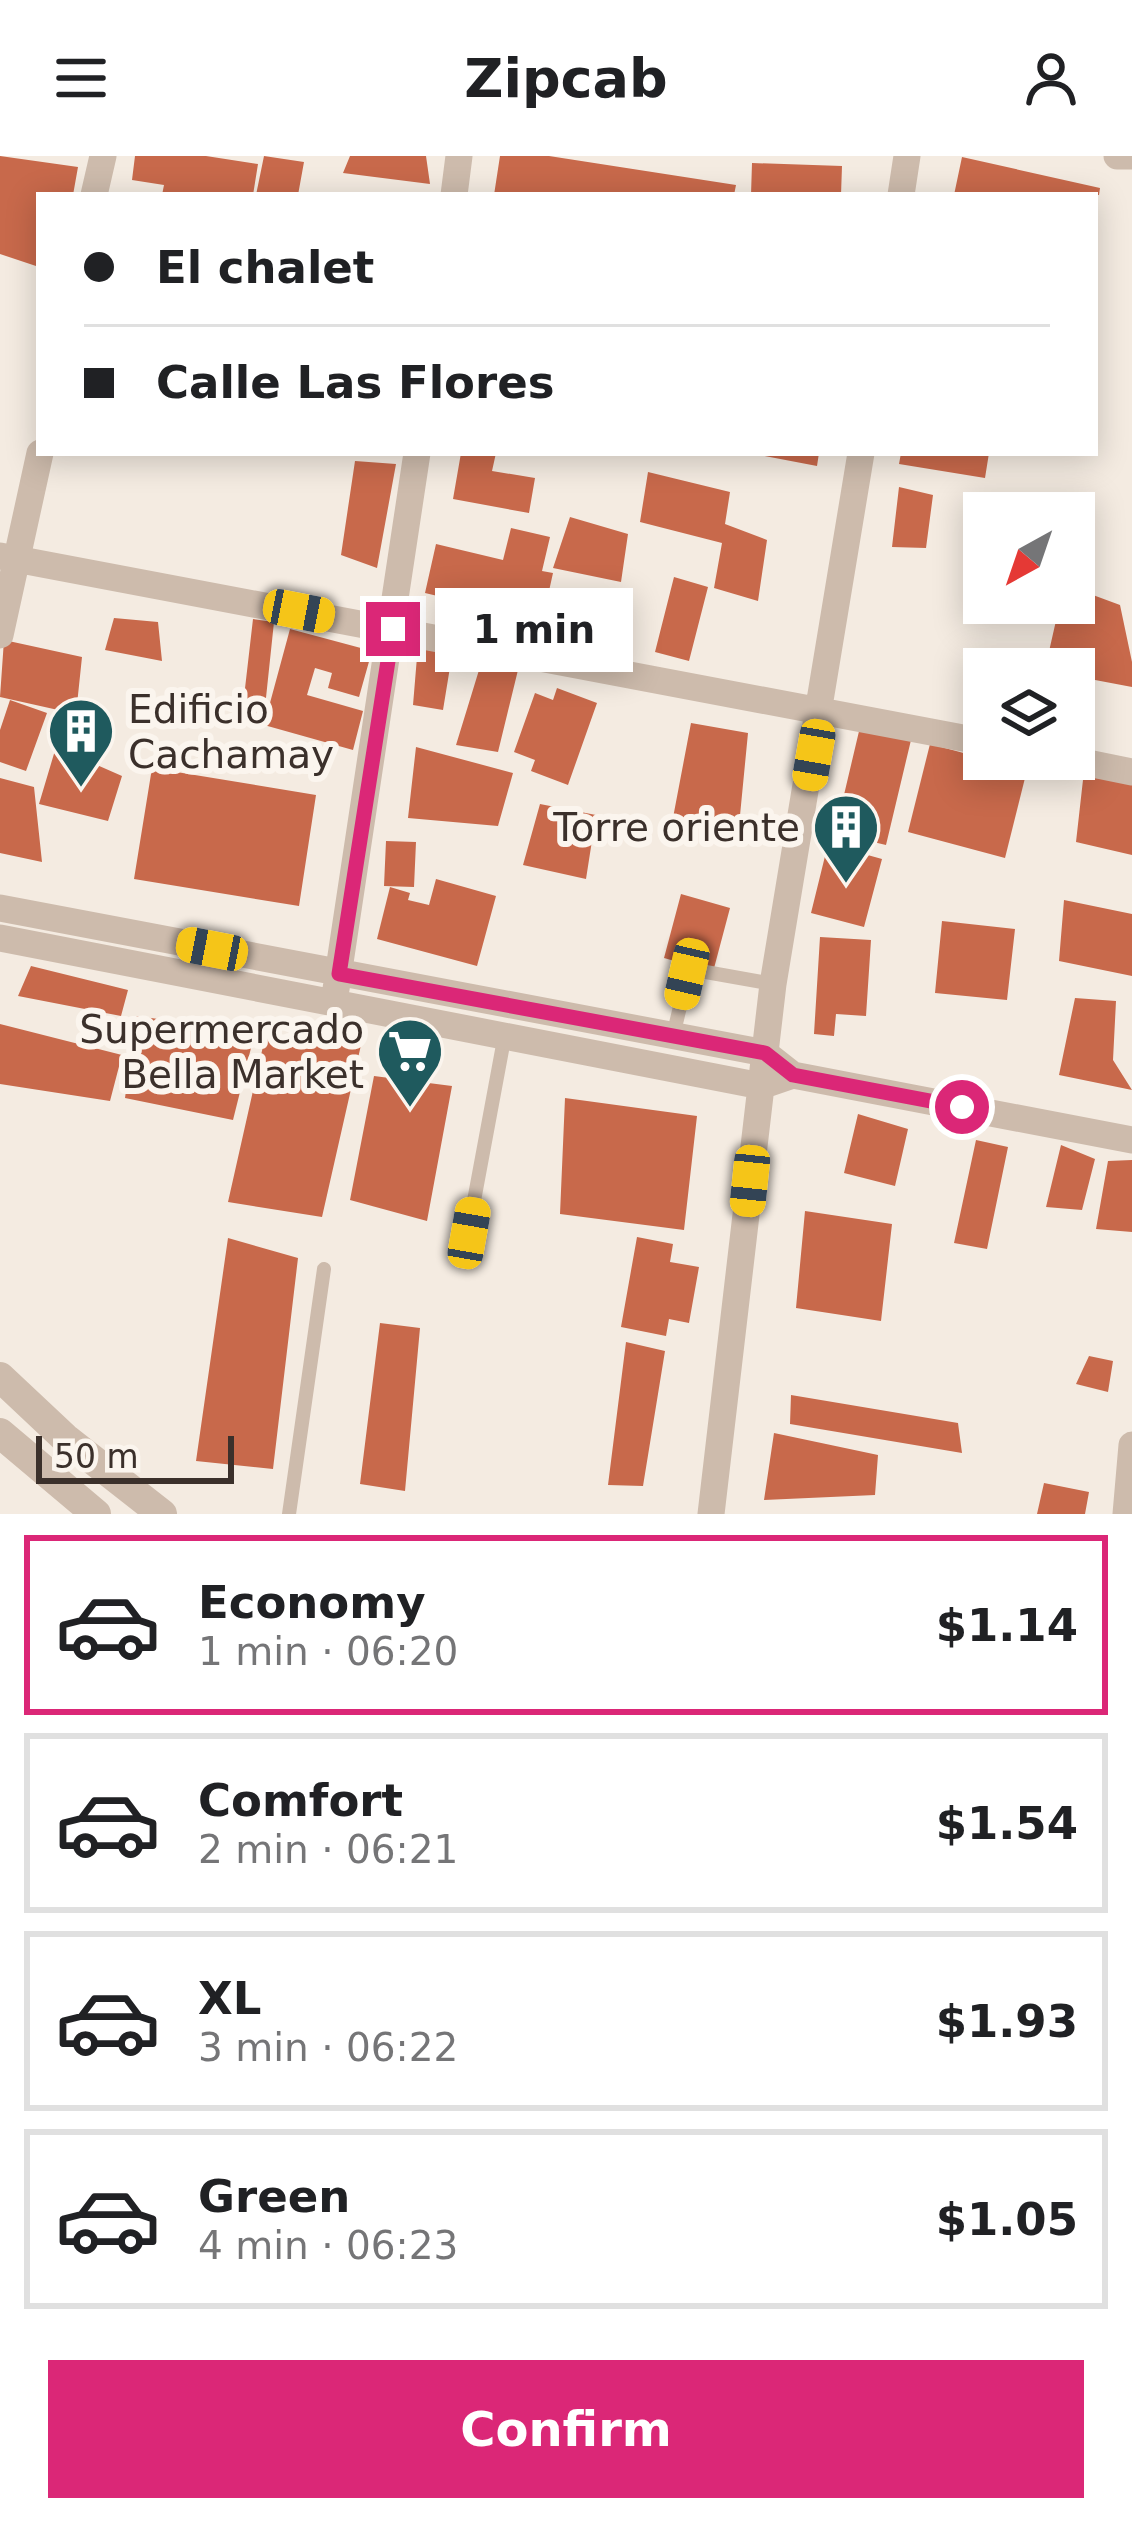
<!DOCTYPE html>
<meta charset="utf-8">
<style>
body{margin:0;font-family:"DejaVu Sans",sans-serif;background:#f6f6f6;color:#202124;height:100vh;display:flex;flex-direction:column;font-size:45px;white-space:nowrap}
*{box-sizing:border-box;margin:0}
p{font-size:39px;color:#757577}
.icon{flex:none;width:66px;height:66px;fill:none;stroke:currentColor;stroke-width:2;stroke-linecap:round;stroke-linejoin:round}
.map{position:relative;height:1358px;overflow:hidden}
.panel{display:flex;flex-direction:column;background:#fff;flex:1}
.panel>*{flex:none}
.guide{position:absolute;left:36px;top:36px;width:1062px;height:264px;border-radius:0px;box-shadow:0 6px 30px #0003;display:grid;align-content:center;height:264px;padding:0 48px;background:#fff}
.needle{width:78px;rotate:220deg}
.fabs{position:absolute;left:963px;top:336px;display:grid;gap:24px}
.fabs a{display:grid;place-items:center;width:132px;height:132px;border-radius:0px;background:#fff;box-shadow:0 6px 30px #0003;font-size:60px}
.scale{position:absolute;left:36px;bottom:30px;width:198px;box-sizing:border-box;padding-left:12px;border:6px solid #3b302b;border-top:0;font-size:33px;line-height:42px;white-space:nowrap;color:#3b302b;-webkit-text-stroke:9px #fbf5ee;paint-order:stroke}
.end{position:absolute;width:54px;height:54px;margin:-27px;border:15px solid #db2777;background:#fff;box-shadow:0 0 0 6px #fff}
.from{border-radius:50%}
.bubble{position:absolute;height:84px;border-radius:0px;background:#fff;box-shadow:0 6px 30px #0003;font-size:39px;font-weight:700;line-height:84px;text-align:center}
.car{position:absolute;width:36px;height:72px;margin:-36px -18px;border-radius:15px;box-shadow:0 0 9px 3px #0007;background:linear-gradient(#f5c518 24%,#345 0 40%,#f5c518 0 76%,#345 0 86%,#f5c518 0)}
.guide b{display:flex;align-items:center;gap:42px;height:114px;font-size:45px}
.guide b+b{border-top:3px solid #e0e0e0}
.guide i{width:30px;height:30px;background:#202124}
ul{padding:21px 0 0;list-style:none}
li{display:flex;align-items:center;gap:36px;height:180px;margin:0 24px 18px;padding:0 24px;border:6px solid #e0e0e0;border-radius:0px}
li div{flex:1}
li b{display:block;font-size:45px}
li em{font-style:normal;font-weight:700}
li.current{border-color:#db2777}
li>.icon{width:108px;height:108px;stroke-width:1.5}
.action{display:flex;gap:24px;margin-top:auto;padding:24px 48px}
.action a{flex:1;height:138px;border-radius:0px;background:#db2777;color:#fff;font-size:48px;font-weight:700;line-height:138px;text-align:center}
header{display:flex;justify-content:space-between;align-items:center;height:156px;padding:0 48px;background:#fff;font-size:54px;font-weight:700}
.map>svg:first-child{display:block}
.building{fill:#c8694b}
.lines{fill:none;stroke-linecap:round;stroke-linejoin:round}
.service{stroke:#cdbbac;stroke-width:14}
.minor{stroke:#cdbbac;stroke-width:27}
.tertiary{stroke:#cdbbac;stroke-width:30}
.route{stroke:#db2777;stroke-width:15}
.labels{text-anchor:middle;stroke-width:12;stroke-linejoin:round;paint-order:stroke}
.poi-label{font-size:39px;fill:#3b302b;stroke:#fbf5ee;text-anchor:end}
</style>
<header><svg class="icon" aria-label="menu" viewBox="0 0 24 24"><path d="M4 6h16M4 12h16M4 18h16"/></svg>Zipcab<svg class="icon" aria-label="person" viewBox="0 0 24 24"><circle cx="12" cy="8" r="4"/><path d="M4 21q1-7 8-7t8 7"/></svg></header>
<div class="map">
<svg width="1132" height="1358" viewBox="0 0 1132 1358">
<rect width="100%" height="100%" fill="#f4ebe1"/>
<path class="building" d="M0 0 78 11 73 39H39V111L0 98Z
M135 0H206L258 8 253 39H162L164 29 132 24Z
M264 0 304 6 298 39H256Z
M350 0H426L430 28 343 17Z
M500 0H549L736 29 734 39H494Z
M962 1 1100 32 1099 39H954Z
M752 7 842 10 841 39H751Z
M461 297H496L492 315 535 322 529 357 453 343Z
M749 297H819L817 310Z
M901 297H989L985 322 899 308Z
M355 305 396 308 377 412 341 399Z
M648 316 730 336 725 368 767 384 758 445 714 432 722 387 640 366Z
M899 331 933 339 926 392 892 391Z
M570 361 628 378 621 426 553 412Z
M511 372 550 381 542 415 553 417 541 471 466 454 467 447 425 437 436 388 503 404Z
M674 421 708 431 689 505 655 496Z
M1074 432 1120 449 1132 506V531L1074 520V513H1045L1060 447H1074Z
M114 462 158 466 162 505 105 494Z
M253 463 274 466 263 570 241 567Z
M290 473 372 495 359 541 328 532 332 517 315 512 307 539 363 555 353 594 264 569Z
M4 484 82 501 76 558 0 541Z
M418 489 452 499 443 554 413 549Z
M483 501 518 514 498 596 456 589Z
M557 532 597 547 568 629 531 615 535 604 514 596 535 537 553 544Z
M10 544 47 557 26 615 0 606V574Z
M691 567 748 577 738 680 672 667Z
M860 571 911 584 886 689 835 677Z
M930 588 1027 614 1005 702 908 676Z
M56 591 122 620 108 665 39 648Z
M416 591 513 617 498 670 408 662Z
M152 612 316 639 299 750 134 723Z
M1084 615 1132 624V699L1076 686Z
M0 622 34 631 42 706 0 697Z
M540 648 596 659 586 723 523 709Z
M386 685 416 686 414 731 384 730Z
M828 688 882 703 864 771 811 757Z
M436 723 496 740 477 810 377 783 390 731 410 737 408 744 429 749Z
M681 738 730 752 713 816 664 802Z
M1064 744 1132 758V820L1059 805Z
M942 765 1015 773 1007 844 935 837Z
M820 781 871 784 866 860 836 858 834 880 814 878Z
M31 810 128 834 121 860 18 840Z
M1075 842 1116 845 1113 904 1132 934 1059 919Z
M136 860 255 876 233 964 125 942Z
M0 868 122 899 110 945 0 928Z
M266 877 361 889 322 1061 228 1046Z
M374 920 452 930 427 1065 350 1044Z
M565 942 697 960 684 1074 560 1058Z
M858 958 908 973 895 1030 844 1017Z
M976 984 1008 991 987 1093 954 1087Z
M1061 989 1095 1003 1082 1054 1046 1051Z
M1132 1004V1076L1096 1073 1108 1005Z
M805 1055 892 1068 881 1165 796 1152Z
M637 1081 673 1088 670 1106 699 1111 689 1167 669 1163 666 1180 621 1171Z
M228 1082 298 1102 273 1313 196 1305Z
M380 1167 420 1172 405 1335 360 1328Z
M626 1186 665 1195 643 1330 608 1329Z
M1089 1200 1113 1205 1108 1236 1076 1228Z
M791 1239 958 1267 962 1297 790 1268Z
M774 1277 878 1299 875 1339 764 1344Z
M1044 1327 1089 1336 1085 1358H1037Z"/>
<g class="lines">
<path class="service" d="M673 880 689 813 773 828
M468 1077 505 878
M289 1358 324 1113"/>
<path class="minor" d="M1117 0H1132
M94 39 103 0
M454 39 459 0
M901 39 907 0
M0 400 984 586
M0 479 40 297
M1068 603 1132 616
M0 752 765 897 793 919 761 930
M0 782 761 930
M336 833 417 297
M793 919 1132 984
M711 1358 773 828 861 297
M1126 1358 1132 1289"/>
<path class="tertiary" d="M0 1221 65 1282 162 1358
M0 1277 96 1358"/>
</g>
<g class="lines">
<path class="route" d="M393 473 339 818 765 897 793 919 962 951"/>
</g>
<defs>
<g id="building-pin" transform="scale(3.45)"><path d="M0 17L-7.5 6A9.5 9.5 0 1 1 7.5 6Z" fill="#1f5a5e" stroke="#fbf5ee"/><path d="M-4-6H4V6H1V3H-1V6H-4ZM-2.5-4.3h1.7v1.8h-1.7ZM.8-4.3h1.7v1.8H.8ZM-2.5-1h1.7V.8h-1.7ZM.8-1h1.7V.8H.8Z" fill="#fff"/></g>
<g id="supermarket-pin" transform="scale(3.45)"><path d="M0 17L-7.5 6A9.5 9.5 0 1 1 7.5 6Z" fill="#1f5a5e" stroke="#fbf5ee"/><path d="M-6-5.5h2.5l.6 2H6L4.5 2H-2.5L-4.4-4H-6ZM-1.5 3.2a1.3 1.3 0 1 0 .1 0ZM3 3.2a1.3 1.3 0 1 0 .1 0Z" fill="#fff"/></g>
</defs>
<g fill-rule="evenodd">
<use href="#building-pin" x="81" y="575"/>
<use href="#building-pin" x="846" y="671"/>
<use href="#supermarket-pin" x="410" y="895"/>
</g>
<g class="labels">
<g class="poi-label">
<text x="128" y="567" text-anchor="start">Edificio<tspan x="128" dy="45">Cachamay</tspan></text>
<text x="800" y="685">Torre oriente</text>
<text x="364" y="887">Supermercado<tspan x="364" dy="45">Bella Market</tspan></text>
</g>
</g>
</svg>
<div class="fabs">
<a><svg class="needle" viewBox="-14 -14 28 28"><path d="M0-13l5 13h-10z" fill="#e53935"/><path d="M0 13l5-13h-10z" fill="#757577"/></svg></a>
<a><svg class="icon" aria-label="layers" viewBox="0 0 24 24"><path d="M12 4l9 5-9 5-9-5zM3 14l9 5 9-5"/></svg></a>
</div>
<div class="scale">50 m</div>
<i class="end from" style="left:962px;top:951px"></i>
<i class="end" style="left:393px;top:473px"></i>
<div class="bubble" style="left:435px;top:432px;width:198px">1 min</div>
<i class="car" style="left:299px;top:455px;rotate:101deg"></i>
<i class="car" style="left:814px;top:599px;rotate:190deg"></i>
<i class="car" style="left:212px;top:793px;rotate:281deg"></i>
<i class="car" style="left:687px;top:818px;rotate:193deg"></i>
<i class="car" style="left:750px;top:1025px;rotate:186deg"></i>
<i class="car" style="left:469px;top:1077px;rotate:10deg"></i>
<div class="guide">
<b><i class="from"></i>El chalet</b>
<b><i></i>Calle Las Flores</b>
</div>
</div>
<section class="panel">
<ul>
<li class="current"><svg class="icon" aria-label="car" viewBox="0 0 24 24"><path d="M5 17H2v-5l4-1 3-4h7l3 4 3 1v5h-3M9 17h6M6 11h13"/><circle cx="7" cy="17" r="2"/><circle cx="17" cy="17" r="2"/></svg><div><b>Economy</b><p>1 min · 06:20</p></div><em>$1.14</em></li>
<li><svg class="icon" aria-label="car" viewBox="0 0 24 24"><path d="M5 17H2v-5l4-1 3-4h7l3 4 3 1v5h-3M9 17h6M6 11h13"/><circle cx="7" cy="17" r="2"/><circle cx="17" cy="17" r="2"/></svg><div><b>Comfort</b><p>2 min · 06:21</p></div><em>$1.54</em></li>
<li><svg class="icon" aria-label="car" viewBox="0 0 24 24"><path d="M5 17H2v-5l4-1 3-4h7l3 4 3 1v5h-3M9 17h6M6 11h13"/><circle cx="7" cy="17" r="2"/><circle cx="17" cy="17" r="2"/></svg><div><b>XL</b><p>3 min · 06:22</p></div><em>$1.93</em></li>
<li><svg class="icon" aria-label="car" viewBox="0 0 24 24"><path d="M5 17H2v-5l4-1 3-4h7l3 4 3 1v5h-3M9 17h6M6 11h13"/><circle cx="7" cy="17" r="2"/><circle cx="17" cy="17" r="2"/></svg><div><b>Green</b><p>4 min · 06:23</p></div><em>$1.05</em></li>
</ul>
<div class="action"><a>Confirm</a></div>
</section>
